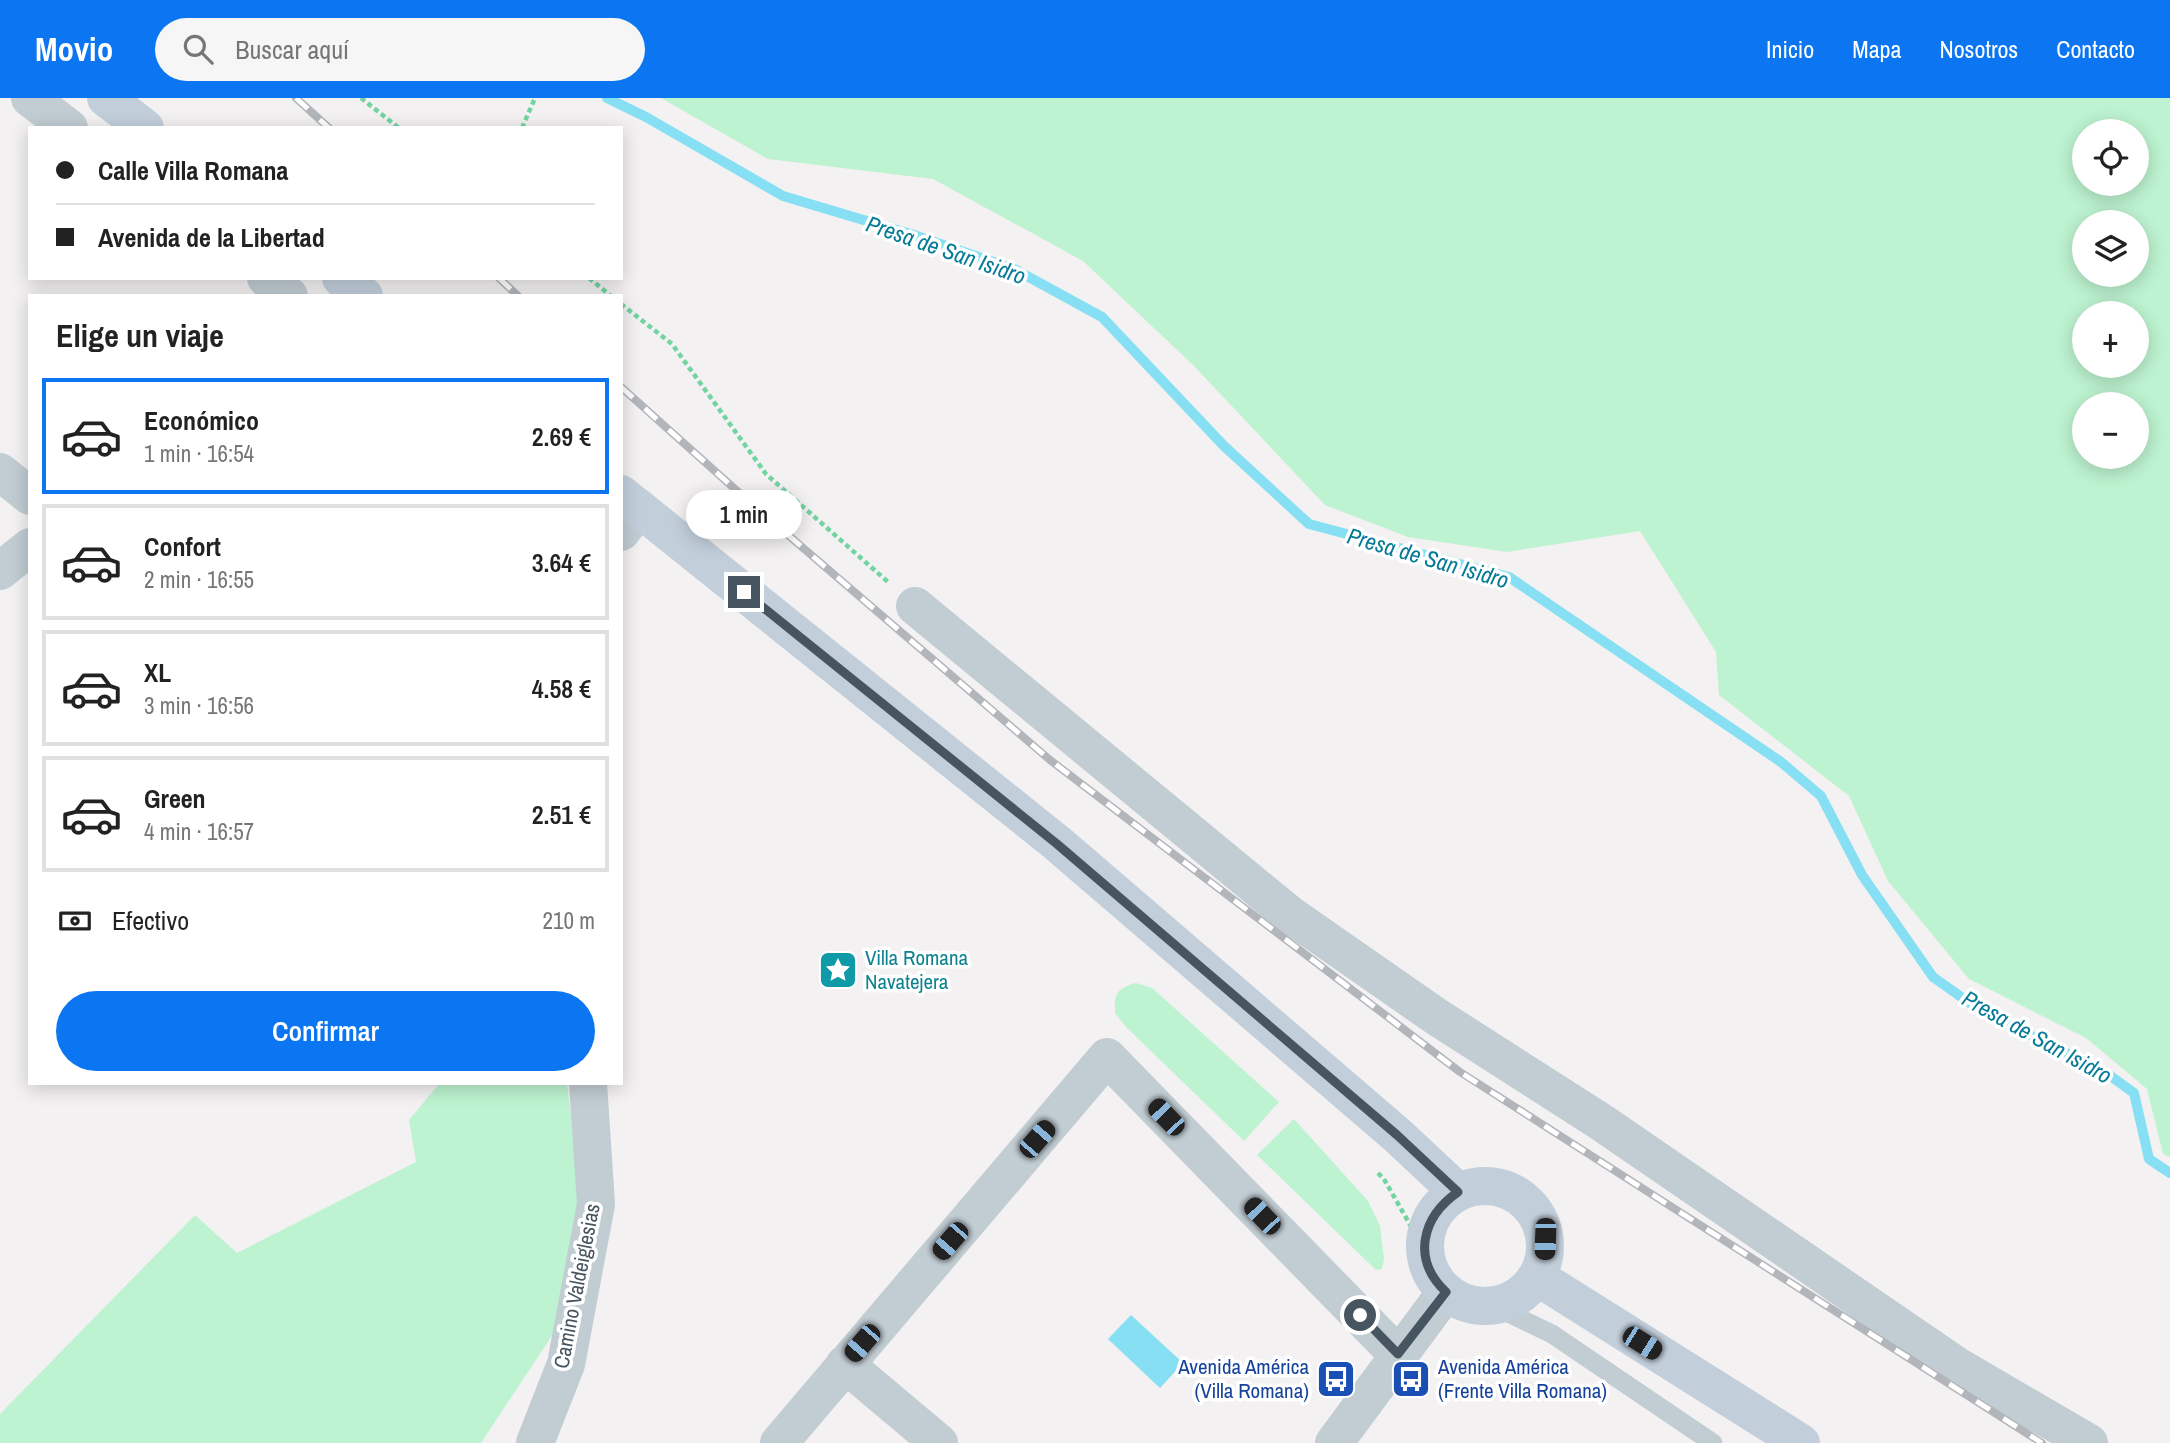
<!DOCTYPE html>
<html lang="es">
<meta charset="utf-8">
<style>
body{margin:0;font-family:"Archivo Narrow",sans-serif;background:#f6f6f6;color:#222;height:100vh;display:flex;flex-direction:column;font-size:26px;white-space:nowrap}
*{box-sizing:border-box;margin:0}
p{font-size:23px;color:#767676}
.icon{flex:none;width:38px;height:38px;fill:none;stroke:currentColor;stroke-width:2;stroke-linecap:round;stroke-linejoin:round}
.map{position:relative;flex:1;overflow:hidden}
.details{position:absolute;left:28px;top:196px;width:595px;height:791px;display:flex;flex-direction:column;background:#fff;border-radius:0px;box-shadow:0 4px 18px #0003}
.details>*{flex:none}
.guide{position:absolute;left:28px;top:28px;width:595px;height:154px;border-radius:0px;box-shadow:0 4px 18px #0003;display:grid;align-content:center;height:154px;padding:0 28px;background:#fff}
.controls{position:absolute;left:2072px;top:21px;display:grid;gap:14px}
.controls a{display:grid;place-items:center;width:77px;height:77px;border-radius:50%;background:#fff;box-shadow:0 4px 18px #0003;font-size:35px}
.end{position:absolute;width:32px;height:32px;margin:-16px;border:9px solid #475560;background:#fff;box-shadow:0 0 0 4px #fff}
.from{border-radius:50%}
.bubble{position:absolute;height:49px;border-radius:24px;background:#fff;box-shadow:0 4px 18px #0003;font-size:23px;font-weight:600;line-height:49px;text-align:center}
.car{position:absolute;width:21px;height:42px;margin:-21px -10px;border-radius:9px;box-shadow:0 0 5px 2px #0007;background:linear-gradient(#222 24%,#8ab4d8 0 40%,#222 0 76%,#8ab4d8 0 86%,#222 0)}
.guide b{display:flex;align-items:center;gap:24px;height:66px;font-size:26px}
.guide b+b{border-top:2px solid #e0e0e0}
.guide i{width:18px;height:18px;background:#222}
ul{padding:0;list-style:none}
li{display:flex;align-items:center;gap:21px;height:116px;margin:0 14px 10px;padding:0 14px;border:4px solid #e0e0e0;border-radius:0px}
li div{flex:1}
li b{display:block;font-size:26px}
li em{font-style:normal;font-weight:600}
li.on{border-color:#0c76f2}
li>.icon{width:63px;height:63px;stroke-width:1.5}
h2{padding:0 28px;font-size:32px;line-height:84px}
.pay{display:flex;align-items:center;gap:18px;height:77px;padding:0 28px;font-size:26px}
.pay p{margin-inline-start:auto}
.action{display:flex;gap:14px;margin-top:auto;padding:14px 28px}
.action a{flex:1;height:80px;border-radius:42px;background:#0c76f2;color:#fff;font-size:28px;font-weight:600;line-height:80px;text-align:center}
header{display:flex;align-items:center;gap:42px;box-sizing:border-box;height:98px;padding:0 35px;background:#0c76f2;color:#fff}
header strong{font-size:33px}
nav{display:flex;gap:38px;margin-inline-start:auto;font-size:24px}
.search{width:490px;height:63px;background:#f6f6f6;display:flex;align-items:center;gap:18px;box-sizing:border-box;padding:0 24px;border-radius:38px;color:#767676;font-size:26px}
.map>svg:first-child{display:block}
.green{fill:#bdf3d0;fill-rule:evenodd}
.water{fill:#87dff3}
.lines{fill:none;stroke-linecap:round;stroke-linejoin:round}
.stream{stroke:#87dff3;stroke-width:10}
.path{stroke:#72d4a1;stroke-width:4.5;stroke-dasharray:5 3.5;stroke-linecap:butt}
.service{stroke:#c1ccd3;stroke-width:19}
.minor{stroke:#c1ccd3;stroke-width:38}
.secondary{stroke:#c2cfdb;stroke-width:38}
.rail-casing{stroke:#b2b6bb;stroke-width:8}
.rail{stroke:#fff;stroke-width:5;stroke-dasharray:16;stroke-linecap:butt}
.route{stroke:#475560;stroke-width:9}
.labels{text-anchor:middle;stroke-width:7;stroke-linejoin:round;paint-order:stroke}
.culture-label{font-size:21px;fill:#0d838f;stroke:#fff;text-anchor:start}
.street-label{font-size:21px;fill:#475560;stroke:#fff}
.transit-label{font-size:21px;fill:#164399;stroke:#fff;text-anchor:end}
.water-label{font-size:23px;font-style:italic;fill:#057b97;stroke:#fff}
</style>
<header>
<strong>Movio</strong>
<div class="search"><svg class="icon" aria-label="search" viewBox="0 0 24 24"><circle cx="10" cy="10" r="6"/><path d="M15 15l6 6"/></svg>Buscar aquí</div>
<nav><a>Inicio</a><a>Mapa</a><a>Nosotros</a><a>Contacto</a></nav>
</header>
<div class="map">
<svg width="2170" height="1345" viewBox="0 0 2170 1345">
<rect width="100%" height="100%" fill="#f3f1f1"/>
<path class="green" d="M661 0H2170V1059L2163 1056 2147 991 2086 940 1969 881 1888 783 1849 698 1719 597 1716 554 1640 433 1507 454 1408 439 1325 407 1193 267 1083 163 933 81 768 61ZM2084 33H2137V86H2084ZM2084 124H2137V177H2084ZM2084 215H2137V268H2084ZM2084 306H2137V359H2084Z
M1136 885 1152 890 1279 1004 1244 1043 1126 929 1115 915C1114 896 1117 890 1136 885Z
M440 985H567L580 1092 557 1230 481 1345H0V1316L195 1117 237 1155 416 1064 409 1022Z
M1294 1021 1368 1103 1380 1128 1384 1161 1382 1171 1376 1172 1257 1057Z"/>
<path class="water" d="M1131 1217 1183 1265 1160 1290 1108 1241Z"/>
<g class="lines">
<path class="stream" d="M607 0 646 19 783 98 914 137 1014 171 1102 219 1224 348 1309 426 1509 479 1781 664 1821 698 1862 777 1933 879 1981 913 2105 974 2134 995 2149 1061 2170 1075"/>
<path class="path" d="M361 0 399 30
M522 30 535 0
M589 180 611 198
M621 206 672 246 766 376 888 484
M1378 1075 1384 1081 1425 1153"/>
<path class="service" d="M1494 1208 1552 1236 1713 1345"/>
<path class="minor" d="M30 0 69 30
M266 180 289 198
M0 374 30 398
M621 434 639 410
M0 473 30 449
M915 508 1289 816 1437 919 1601 1024 1957 1268 2089 1345
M845 1266 939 1345
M535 1345 566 1266 596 1106 588 985
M779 1345 1107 959 1398 1257
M1334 1345 1446 1194"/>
<path class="secondary" d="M106 0 145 30
M341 180 364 198
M621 396 1057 745 1397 1037 1458 1094
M1425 1148a60 60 0 1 1 120 0a60 60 0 1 1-120 0Z
M1537 1179 1801 1345"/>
<g class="rail-casing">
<path id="rail" d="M296 0 329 30
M499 180 518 198
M621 289 745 400 1050 662 1460 974 2042 1345"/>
</g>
<use href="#rail" class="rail"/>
</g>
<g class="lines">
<path class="route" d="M744 494 1057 746 1397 1037 1458 1094C1422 1119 1411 1161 1446 1194L1398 1256 1360 1217"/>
</g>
<defs>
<g id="sight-square" transform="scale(2.0125)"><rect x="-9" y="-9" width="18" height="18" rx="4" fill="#0f9aa8" stroke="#fff"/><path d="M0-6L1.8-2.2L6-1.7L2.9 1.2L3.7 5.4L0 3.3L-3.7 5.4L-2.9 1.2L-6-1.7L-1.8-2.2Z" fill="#fff"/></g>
<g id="bus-square" transform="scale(2.0125)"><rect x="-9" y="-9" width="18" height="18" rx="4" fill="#1a4fb4" stroke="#fff"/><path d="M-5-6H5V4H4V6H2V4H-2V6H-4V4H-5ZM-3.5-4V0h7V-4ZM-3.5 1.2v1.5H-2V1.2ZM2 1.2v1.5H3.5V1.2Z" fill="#fff"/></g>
</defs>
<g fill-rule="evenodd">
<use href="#sight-square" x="838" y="872"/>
<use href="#bus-square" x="1336" y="1281"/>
<use href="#bus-square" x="1411" y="1281"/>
</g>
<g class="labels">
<g class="culture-label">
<text x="865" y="867">Villa Romana<tspan x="865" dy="24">Navatejera</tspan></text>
</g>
<g class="street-label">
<text transform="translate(577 1188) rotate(-79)" y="7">Camino Valdeiglesias</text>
</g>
<g class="transit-label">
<text x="1309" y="1276">Avenida América<tspan x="1309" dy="24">(Villa Romana)</tspan></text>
<text x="1438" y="1276" text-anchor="start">Avenida América<tspan x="1438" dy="24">(Frente Villa Romana)</tspan></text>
</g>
<g class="water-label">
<text transform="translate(946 152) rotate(19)" y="8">Presa de San Isidro</text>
<text transform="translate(1428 460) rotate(16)" y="8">Presa de San Isidro</text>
<text transform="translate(2037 939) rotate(29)" y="8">Presa de San Isidro</text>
</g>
</g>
</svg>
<div class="controls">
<a><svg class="icon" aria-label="locate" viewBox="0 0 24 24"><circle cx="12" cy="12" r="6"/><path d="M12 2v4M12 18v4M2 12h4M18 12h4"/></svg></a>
<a><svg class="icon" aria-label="layers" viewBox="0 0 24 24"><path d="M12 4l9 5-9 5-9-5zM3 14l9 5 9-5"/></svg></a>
<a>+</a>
<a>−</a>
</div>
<i class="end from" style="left:1360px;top:1217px"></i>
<i class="end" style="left:744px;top:494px"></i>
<div class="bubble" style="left:686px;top:392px;width:116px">1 min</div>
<i class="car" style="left:1166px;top:1019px;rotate:316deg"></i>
<i class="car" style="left:1037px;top:1041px;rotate:41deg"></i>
<i class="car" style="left:1262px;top:1118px;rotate:316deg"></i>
<i class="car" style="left:1545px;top:1141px;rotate:182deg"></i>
<i class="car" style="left:950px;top:1143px;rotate:221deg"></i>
<i class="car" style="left:862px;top:1245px;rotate:221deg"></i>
<i class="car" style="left:1642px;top:1245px;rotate:122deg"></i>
<div class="guide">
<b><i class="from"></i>Calle Villa Romana</b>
<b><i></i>Avenida de la Libertad</b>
</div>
<section class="details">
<h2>Elige un viaje</h2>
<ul>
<li class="on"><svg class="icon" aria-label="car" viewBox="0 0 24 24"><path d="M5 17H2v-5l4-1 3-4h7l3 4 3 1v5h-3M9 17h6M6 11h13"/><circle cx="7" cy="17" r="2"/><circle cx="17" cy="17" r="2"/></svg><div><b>Económico</b><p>1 min · 16:54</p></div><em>2.69 €</em></li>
<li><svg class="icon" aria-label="car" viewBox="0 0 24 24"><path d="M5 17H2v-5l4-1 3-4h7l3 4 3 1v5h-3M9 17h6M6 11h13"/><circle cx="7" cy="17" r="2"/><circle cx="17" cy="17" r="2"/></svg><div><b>Confort</b><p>2 min · 16:55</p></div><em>3.64 €</em></li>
<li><svg class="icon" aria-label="car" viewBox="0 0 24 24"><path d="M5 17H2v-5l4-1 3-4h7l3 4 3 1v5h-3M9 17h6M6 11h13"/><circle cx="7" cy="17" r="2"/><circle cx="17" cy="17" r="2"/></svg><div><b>XL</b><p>3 min · 16:56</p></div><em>4.58 €</em></li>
<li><svg class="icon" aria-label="car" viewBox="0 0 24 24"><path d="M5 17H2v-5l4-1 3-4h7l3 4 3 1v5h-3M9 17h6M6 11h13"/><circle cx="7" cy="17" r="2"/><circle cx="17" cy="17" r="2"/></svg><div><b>Green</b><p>4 min · 16:57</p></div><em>2.51 €</em></li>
</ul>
<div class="pay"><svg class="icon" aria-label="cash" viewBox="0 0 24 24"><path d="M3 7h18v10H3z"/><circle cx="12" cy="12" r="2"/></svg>Efectivo<p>210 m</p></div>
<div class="action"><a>Confirmar</a></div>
</section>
</div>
